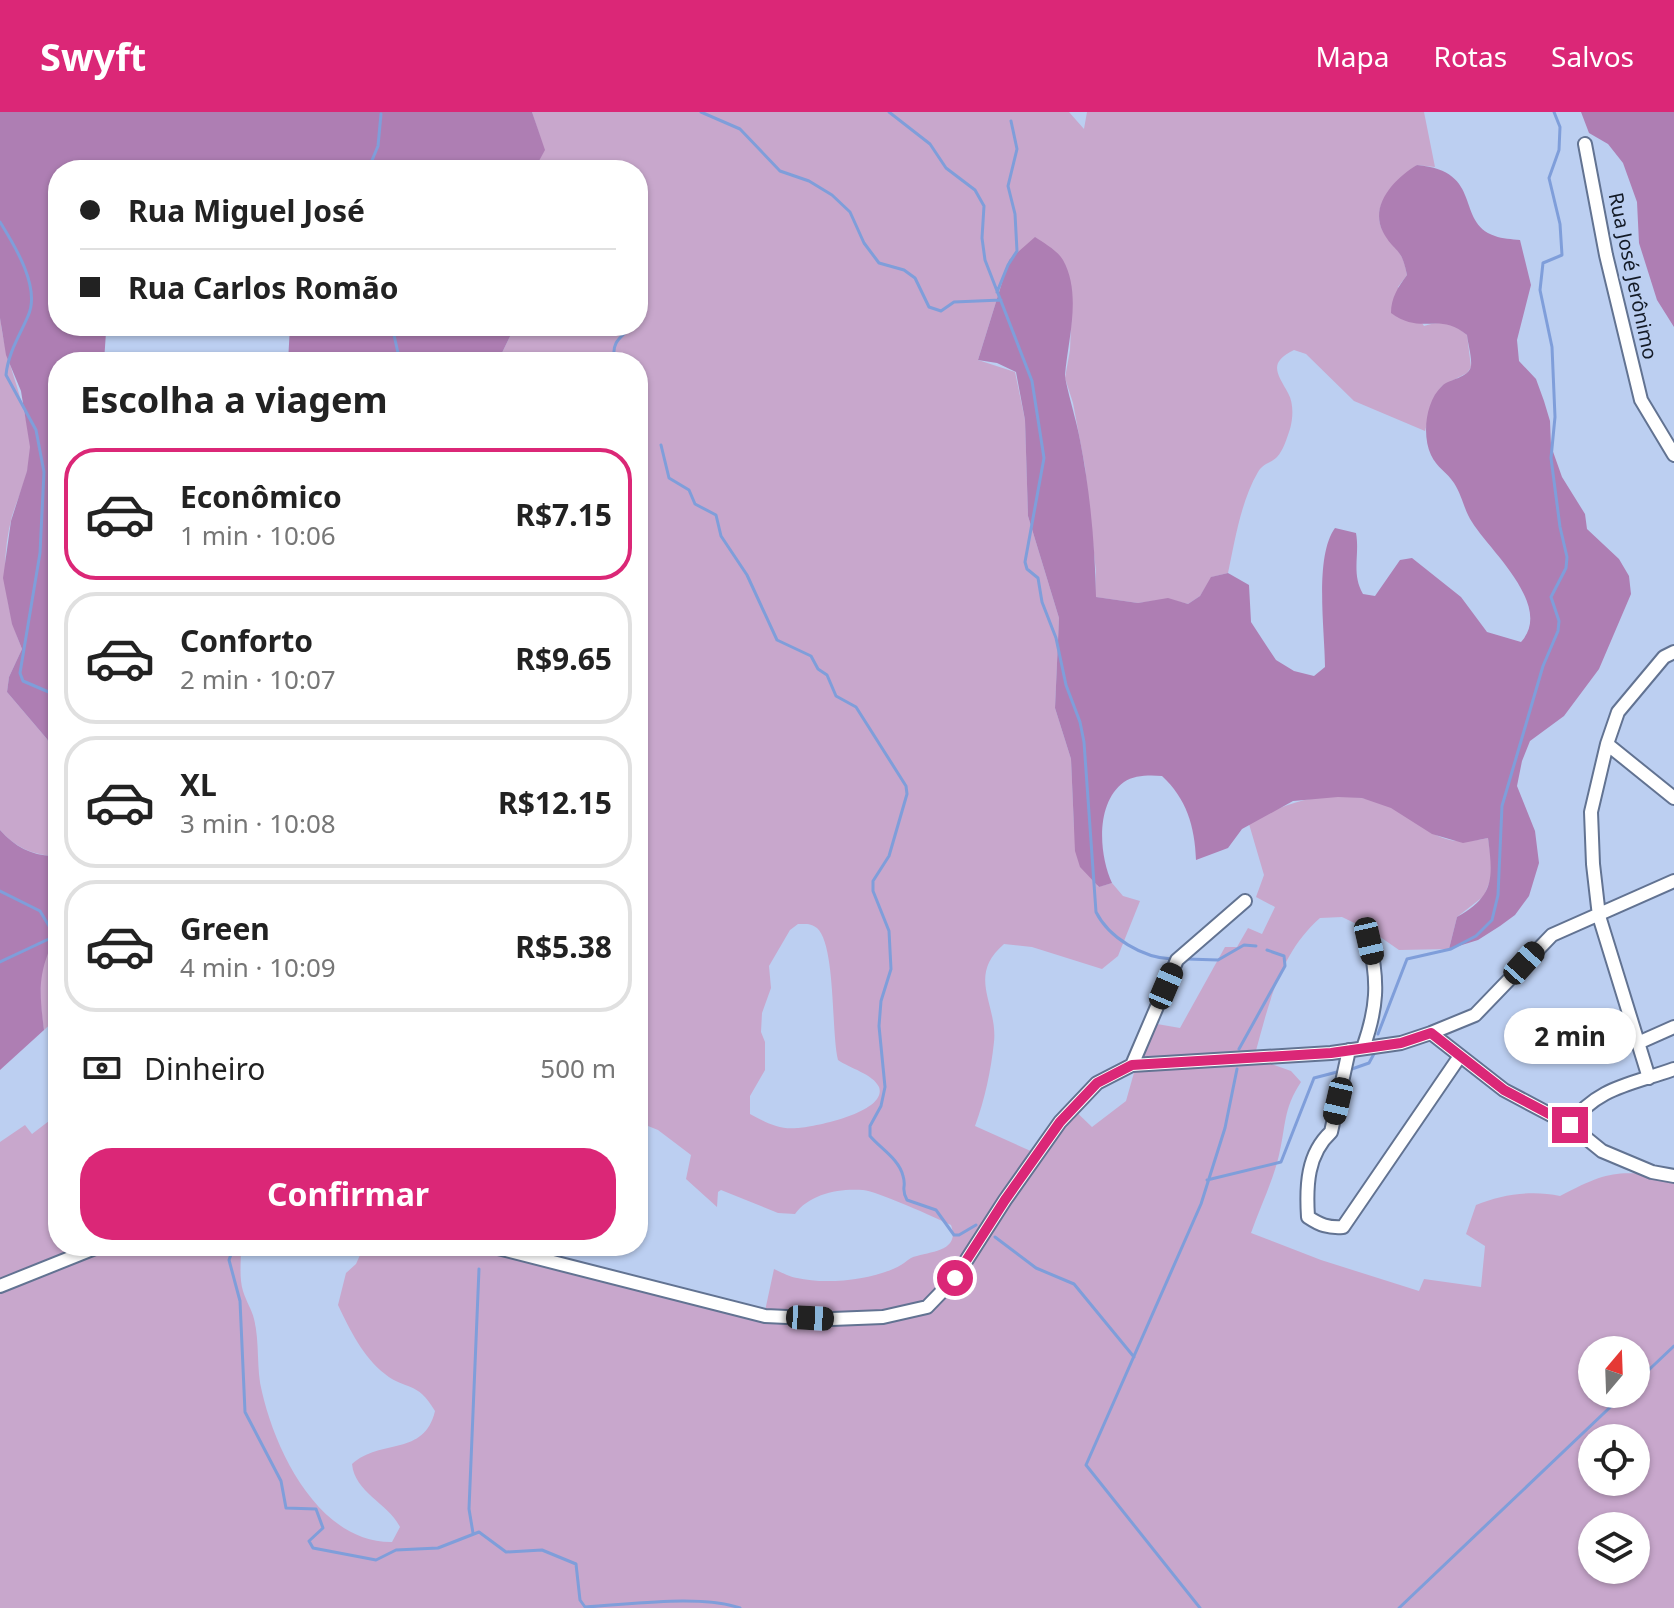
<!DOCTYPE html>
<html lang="pt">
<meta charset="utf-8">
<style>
body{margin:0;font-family:"Noto Sans",sans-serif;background:#f2f2f2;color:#222;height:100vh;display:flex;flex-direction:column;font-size:30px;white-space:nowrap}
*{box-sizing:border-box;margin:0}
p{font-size:26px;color:#767676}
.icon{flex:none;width:44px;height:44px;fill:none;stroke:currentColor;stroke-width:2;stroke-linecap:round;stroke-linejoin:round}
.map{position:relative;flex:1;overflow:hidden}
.panel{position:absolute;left:48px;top:240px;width:600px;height:904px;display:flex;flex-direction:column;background:#fff;border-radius:32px;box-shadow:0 2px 6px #0004}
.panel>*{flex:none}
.banner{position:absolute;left:48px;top:48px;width:600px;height:176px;border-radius:32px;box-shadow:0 2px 6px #0004;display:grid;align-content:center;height:176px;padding:0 32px;background:#fff}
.needle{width:52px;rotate:19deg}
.fabs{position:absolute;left:1578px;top:1224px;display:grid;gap:16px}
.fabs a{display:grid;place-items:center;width:72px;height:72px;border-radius:50%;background:#fff;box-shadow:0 2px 6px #0004;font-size:40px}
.end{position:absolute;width:36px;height:36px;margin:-18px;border:10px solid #db2777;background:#fff;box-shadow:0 0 0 4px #fff}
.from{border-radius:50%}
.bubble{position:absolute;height:56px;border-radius:28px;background:#fff;box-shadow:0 2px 6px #0004;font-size:26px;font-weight:700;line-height:56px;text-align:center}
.car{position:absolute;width:24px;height:48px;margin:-24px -12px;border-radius:10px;box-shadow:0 0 6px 2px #0007;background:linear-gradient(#222 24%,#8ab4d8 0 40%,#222 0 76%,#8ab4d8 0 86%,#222 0)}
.banner b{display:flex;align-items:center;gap:28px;height:76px;font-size:30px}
.banner b+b{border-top:2px solid #e0e0e0}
.banner i{width:20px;height:20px;background:#222}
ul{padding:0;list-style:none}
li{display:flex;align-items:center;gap:24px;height:132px;margin:0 16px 12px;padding:0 16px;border:4px solid #e0e0e0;border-radius:32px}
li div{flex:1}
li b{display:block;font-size:30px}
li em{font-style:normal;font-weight:700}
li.active{border-color:#db2777}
li>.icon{width:72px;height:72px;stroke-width:1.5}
h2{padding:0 32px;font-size:36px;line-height:96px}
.pay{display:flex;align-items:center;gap:20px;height:88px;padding:0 32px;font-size:30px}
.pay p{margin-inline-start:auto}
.cta{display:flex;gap:16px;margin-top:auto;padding:16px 32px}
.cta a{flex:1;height:92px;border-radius:32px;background:#db2777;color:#fff;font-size:32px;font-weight:700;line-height:92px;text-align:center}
header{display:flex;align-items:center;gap:48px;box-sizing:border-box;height:112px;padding:0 40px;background:#db2777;color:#fff}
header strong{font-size:38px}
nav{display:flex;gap:44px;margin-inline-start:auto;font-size:28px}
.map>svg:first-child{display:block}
.green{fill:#c8a7cc;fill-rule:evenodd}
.forest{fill:#ae7eb3}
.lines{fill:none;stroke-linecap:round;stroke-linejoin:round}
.stream{stroke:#7f9eda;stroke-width:3}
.minor-casing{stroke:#627392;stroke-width:16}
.minor{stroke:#fff;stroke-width:12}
.route{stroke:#db2777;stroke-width:10}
.labels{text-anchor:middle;stroke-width:6;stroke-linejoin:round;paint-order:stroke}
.street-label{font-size:20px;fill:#131a26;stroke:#bccff1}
</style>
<header>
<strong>Swyft</strong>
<nav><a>Mapa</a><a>Rotas</a><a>Salvos</a></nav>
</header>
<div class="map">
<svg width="1674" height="1496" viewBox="0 0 1674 1496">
<rect width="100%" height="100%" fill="#bccff1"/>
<path class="green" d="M532 0H1069L1084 17 1087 0H1424L1435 55 1417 53C1396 71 1364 96 1387 125 1400 142 1403 142 1407 163L1398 175 1424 214C1442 208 1453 211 1467 223L1471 255 1467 261 1442 274 1434 286 1425 319 1354 289 1306 242 1294 238C1267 251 1278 262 1288 281 1294 291 1293 307 1290 317 1287 326 1283 339 1277 345 1271 351 1262 352 1258 360 1241 389 1235 428 1228 461L1212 465 1200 484 1188 492 1168 487 1138 491 1095 485 1096 460 1085 355 1073 291 1065 266 1070 238 1072 191 1009 148 978 248 1015 260 1025 308 1028 404 1059 506 1055 596 1071 647 1074 716 1098 775 1112 771 1123 784 1140 789 1118 844 1102 857 1032 835 1004 832C966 865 998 892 994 930 991 958 985 987 975 1014L1033 1040 1067 991 1092 1015 1126 989 1137 950 1157 912 1180 916 1225 835H1237L1248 816 1262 822 1275 795 1256 785 1264 763 1249 712C1289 686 1346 673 1392 696 1432 717 1437 737 1488 726L1493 761 1484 784 1457 805 1449 837 1399 838 1373 820 1342 805 1320 806C1279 842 1268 895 1254 946L1291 959 1301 970C1283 997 1286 1014 1279 1043 1273 1069 1260 1095 1251 1121L1321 1148 1419 1179 1424 1167 1481 1175 1485 1134 1466 1122 1476 1093C1502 1082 1533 1078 1560 1084 1610 1058 1618 1058 1674 1066V1496H0V1030L25 1013 32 1022 49 1009 58 1019V1134H245L241 1136C241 1150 239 1166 243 1179 246 1189 252 1198 254 1207 260 1231 256 1257 262 1280 276 1341 320 1431 392 1430L400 1415C388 1391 355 1381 352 1352 381 1326 424 1345 435 1299 417 1268 406 1279 385 1262 363 1245 350 1218 338 1193L346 1161 356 1152 364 1134H519L765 1199 774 1157C781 1160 789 1165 797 1166 826 1173 875 1168 901 1153 905 1151 907 1148 911 1146 928 1139 961 1141 951 1113 936 1106 877 1079 863 1078 839 1076 809 1082 795 1102L778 1101 721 1078 718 1080 717 1095 686 1067 691 1043 658 1018 638 1010V250H487L500 245 513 218 542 214H638V58H534L544 38ZM798 812C805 812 811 811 817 816 836 833 831 920 838 948 849 956 873 962 879 975 888 1000 814 1015 797 1016 779 1018 765 1010 750 1002V984L765 958V930L761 920 762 901 771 876 769 854 790 818ZM1592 1238H1636V1282H1592ZM1592 1326H1636V1370H1592ZM1592 1414H1636V1458H1592Z
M0 200C2 246 26 286 30 332 32 357 19 382 12 404 0 450 4 494 22 537L9 565 7 580 47 627 58 648V736L52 744C31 742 15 735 0 718Z
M58 816V911L55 908 44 918C39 887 35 841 58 816Z"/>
<path class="forest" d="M0 0H532L545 38 534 58H58V214H110L106 220 104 250H58V648L47 627 7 580 9 565 22 537 12 512 3 466 11 409 27 359 30 335 21 279 6 243 0 206Z
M1581 0H1674V215L1657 188 1639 131 1637 90 1623 51 1608 32 1589 21Z
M1417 53C1485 59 1454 110 1495 124 1502 127 1512 127 1520 128L1531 173 1517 228 1519 249 1536 267 1544 289 1550 309 1551 334 1562 365 1585 402 1587 417 1619 447 1629 464 1631 482 1599 557 1564 604 1530 629 1522 649 1517 674 1535 719 1539 751 1529 784 1515 803 1500 814 1478 828 1449 837 1457 805C1495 784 1493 765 1488 726L1463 731 1432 722 1391 696 1362 686 1338 685 1293 689 1242 717 1228 736 1196 748C1195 714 1186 686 1162 664 1150 663 1134 663 1124 670 1095 691 1099 743 1112 771L1099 775 1080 755 1075 739 1071 647 1055 596 1059 506 1028 404 1025 308 1016 260 997 251 978 248 1009 148 1035 125C1044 131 1058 139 1063 148 1082 182 1068 227 1065 263 1065 271 1078 314 1080 328 1090 379 1095 433 1096 485L1138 491 1168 486 1188 492 1200 484 1211 465 1228 461 1249 473 1251 510 1266 533 1276 548 1294 559 1314 564 1325 555C1325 519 1314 445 1335 416L1356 421C1360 443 1351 461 1363 482L1375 484 1400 448 1412 446 1461 485 1487 520 1521 530C1554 494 1490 439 1472 410 1464 398 1462 383 1454 371 1447 360 1437 356 1431 343 1422 324 1425 290 1442 274 1449 267 1469 266 1471 254 1472 245 1468 232 1467 223 1438 199 1423 224 1391 201 1391 186 1398 175 1407 163 1401 133 1395 142 1383 120 1369 93 1395 66 1417 53Z
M290 214H542L513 218 500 245 487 250H288Z
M0 718C15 735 31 743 52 744L58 736C58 751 62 806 58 817 39 860 38 871 44 918L0 958Z"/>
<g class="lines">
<path class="stream" d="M701 0 740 17 780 59 809 69 832 83 850 100 864 131 879 151 904 158 915 166 929 195 941 199 954 190 1001 188
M889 0 930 32 946 56 975 78 984 94 982 126 985 148 1032 269 1044 346 1025 450 1027 457 1038 466 1042 490 1056 526 1066 573 1080 610 1084 630 1096 800C1109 826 1143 846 1172 847
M368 58 378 34 381 2
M0 110C15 134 41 176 28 204 20 223 8 241 6 263L36 318 44 360 40 441 20 561 23 569 58 584
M997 180 1008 153 1017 139 1015 102 1008 74 1017 37 1011 9
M392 214 400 250
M615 250C610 230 621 225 633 214
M661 333 669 366 689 378 695 392 716 403 721 424 747 463 777 528 811 544 818 557 827 563 836 584 856 595 906 674 907 682 889 744 873 769V779L889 819 891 857 881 889 879 914 885 975 881 994 870 1014V1024C881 1037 899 1047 903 1064 907 1076 900 1075 907 1088L936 1098 954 1123H959L976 1113
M0 779 40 799 58 829
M1187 847 1218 848 1244 833 1256 834
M0 850 53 825
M1378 922 1407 847 1451 837 1476 824 1492 808 1498 783 1502 694 1543 554 1558 519 1559 509 1551 485 1566 456 1567 445 1560 415 1551 346 1555 305 1552 235 1540 178 1543 151 1562 143 1560 112 1549 66 1559 38 1560 15 1554 0
M1239 937 1285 854 1284 844 1267 838
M1349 958 1369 951 1375 940
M1207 1068 1281 1050 1314 966 1341 959
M995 1125 1036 1156 1074 1172 1134 1245
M234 1134 229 1148 240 1189 245 1300 281 1369 286 1396 316 1397 323 1416 309 1429 313 1436 376 1448 396 1438 438 1436 479 1420 506 1440 542 1438 576 1452 580 1488 585 1495C628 1493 699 1482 740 1496
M1636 1270 1674 1234
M473 1421 469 1397 479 1157
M1200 1496 1086 1353 1201 1092 1225 1016 1237 957
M1399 1496 1624 1282"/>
<g class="minor-casing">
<path id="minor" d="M1585 32 1606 143 1641 288 1674 343
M1607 632 1674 686
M1431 921 1504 978 1570 1013 1602 1039 1652 1060 1674 1064
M1638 931 1674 915
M1363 936C1377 897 1379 870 1369 829
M1349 938 1331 1020C1307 1042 1306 1074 1308 1105 1320 1113 1328 1116 1343 1115L1460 944
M1132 953 1177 848 1245 789
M1649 966 1599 804 1593 752 1591 700 1607 632 1618 600 1664 545 1674 540
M1570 1013C1596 975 1633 972 1674 957
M490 1134 765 1204 832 1207 883 1205 927 1195 955 1166 1005 1088 1060 1010 1097 971 1132 953 1331 941 1401 931 1431 921 1475 903 1552 823 1674 769
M0 1174 100 1134"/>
</g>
<use href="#minor" class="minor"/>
</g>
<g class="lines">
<path class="route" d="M955 1166 1005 1088 1060 1010 1097 971 1132 953 1331 941 1401 931 1431 921 1504 978 1570 1013"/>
</g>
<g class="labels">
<g class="street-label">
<text transform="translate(1633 164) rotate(78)" y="7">Rua José Jerônimo</text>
</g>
</g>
</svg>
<div class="fabs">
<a><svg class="needle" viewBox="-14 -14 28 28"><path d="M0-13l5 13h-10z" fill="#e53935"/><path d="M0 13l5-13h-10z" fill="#767676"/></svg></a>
<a><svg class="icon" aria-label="locate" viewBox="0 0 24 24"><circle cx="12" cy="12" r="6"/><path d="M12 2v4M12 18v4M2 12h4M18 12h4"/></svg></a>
<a><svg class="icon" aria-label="layers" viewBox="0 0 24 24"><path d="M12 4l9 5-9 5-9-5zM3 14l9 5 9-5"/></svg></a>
</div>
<i class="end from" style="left:955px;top:1166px"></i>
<i class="end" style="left:1570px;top:1013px"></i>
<div class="bubble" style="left:1504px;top:896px;width:132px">2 min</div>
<i class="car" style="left:1369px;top:829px;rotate:167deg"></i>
<i class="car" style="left:1524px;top:851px;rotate:42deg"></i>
<i class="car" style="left:1166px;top:874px;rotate:23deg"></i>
<i class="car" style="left:1338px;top:989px;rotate:193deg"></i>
<i class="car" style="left:810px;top:1206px;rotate:93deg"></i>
<div class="banner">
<b><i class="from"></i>Rua Miguel José</b>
<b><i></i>Rua Carlos Romão</b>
</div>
<section class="panel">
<h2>Escolha a viagem</h2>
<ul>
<li class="active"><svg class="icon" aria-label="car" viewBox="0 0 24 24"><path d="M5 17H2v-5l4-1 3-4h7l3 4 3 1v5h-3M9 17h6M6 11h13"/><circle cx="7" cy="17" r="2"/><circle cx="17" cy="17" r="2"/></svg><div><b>Econômico</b><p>1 min · 10:06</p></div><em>R$7.15</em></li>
<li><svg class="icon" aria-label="car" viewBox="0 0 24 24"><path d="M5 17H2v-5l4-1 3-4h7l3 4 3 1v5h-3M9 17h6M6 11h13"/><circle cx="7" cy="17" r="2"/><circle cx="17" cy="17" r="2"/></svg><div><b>Conforto</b><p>2 min · 10:07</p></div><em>R$9.65</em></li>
<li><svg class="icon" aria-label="car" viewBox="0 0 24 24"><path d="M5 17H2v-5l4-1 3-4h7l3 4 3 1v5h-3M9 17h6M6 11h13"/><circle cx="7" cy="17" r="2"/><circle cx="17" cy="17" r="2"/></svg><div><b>XL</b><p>3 min · 10:08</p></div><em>R$12.15</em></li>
<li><svg class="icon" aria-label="car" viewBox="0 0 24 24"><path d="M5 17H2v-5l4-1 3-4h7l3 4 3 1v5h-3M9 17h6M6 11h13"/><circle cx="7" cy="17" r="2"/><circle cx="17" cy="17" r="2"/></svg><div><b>Green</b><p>4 min · 10:09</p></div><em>R$5.38</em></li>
</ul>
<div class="pay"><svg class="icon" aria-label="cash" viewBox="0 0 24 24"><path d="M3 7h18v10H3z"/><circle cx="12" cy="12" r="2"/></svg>Dinheiro<p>500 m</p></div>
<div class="cta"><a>Confirmar</a></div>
</section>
</div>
